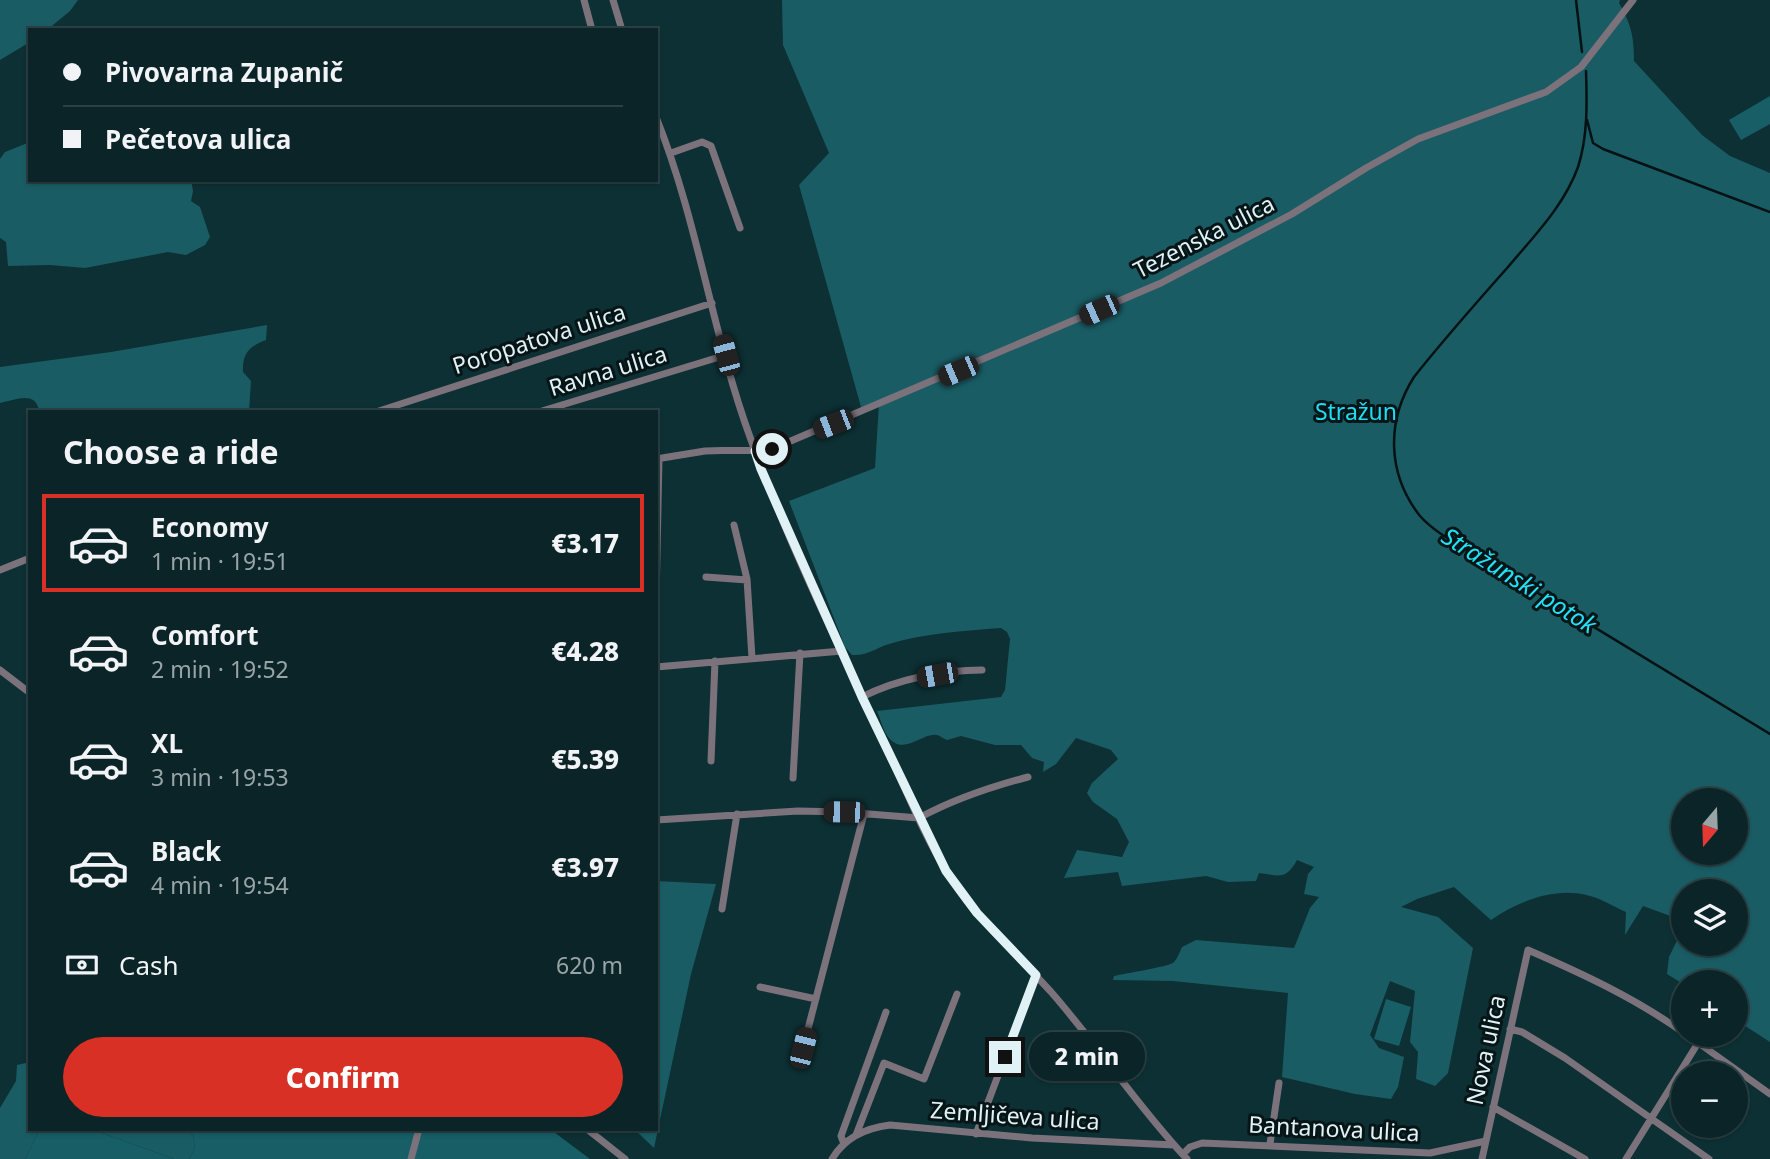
<!DOCTYPE html>
<meta charset="utf-8">
<style>
body{margin:0;font-family:"Noto Sans",sans-serif;background:#183033;color:#f1f3f6;height:100vh;display:flex;flex-direction:column;font-size:26px;white-space:nowrap}
*{box-sizing:border-box;margin:0}
p{font-size:23px;color:#99a4a7}
.icon{flex:none;width:38px;height:38px;fill:none;stroke:currentColor;stroke-width:2;stroke-linecap:round;stroke-linejoin:round}
.map{position:relative;flex:1;overflow:hidden}
.side{position:absolute;left:28px;top:410px;width:630px;height:721px;display:flex;flex-direction:column;background:#0a2427;border-radius:0px;box-shadow:0 2px 5px #0004,0 0 0 2px #2a4144}
.side>*{flex:none}
.top-card{position:absolute;left:28px;top:28px;width:630px;height:154px;border-radius:0px;box-shadow:0 2px 5px #0004,0 0 0 2px #2a4144;display:grid;align-content:center;height:154px;padding:0 35px;background:#0a2427}
.needle{width:46px;rotate:199deg}
.tools{position:absolute;left:1671px;top:788px;display:grid;gap:14px}
.tools a{display:grid;place-items:center;width:77px;height:77px;border-radius:50%;background:#0a2427;box-shadow:0 2px 5px #0004,0 0 0 2px #2a4144;font-size:35px}
.end{position:absolute;width:32px;height:32px;margin:-16px;border:9px solid #e0f2f5;background:#111;box-shadow:0 0 0 4px #111}
.from{border-radius:50%}
.bubble{position:absolute;height:49px;border-radius:24px;background:#0a2427;box-shadow:0 2px 5px #0004,0 0 0 2px #2a4144;font-size:23px;font-weight:800;line-height:49px;text-align:center}
.car{position:absolute;width:21px;height:42px;margin:-21px -10px;border-radius:9px;box-shadow:0 0 5px 2px #0007;background:linear-gradient(#222 24%,#8ab4d8 0 40%,#222 0 76%,#8ab4d8 0 86%,#222 0)}
.top-card b{display:flex;align-items:center;gap:24px;height:66px;font-size:26px}
.top-card b+b{border-top:2px solid #2a4144}
.top-card i{width:18px;height:18px;background:#f1f3f6}
ul{padding:0;list-style:none}
li{display:flex;align-items:center;gap:21px;height:98px;margin:0 14px 10px;padding:0 21px;border:4px solid transparent;border-radius:0px}
li div{flex:1}
li b{display:block;font-size:26px}
li em{font-style:normal;font-weight:800}
li.active{border-color:#d93025}
li>.icon{width:63px;height:63px;stroke-width:1.5}
h2{padding:0 35px;font-size:32px;line-height:84px}
.pay{display:flex;align-items:center;gap:18px;height:77px;padding:0 35px;font-size:26px}
.pay p{margin-inline-start:auto}
.cta{display:flex;gap:14px;margin-top:auto;padding:14px 35px}
.cta a{flex:1;height:80px;border-radius:42px;background:#d93025;color:#fff;font-size:28px;font-weight:800;line-height:80px;text-align:center}
.map>svg:first-child{display:block}
.green{fill:#175e67}
.forest{fill:#1a5c64;fill-rule:evenodd}
.lines{fill:none;stroke-linecap:round;stroke-linejoin:round}
.stream{stroke:#041214;stroke-width:2.5}
.minor{stroke:#7c727b;stroke-width:7}
.route{stroke:#e0f2f5;stroke-width:9}
.labels{text-anchor:middle;stroke-width:6;stroke-linejoin:round;paint-order:stroke}
.street-label{font-size:23px;fill:#e0f2f5;stroke:#071517}
.park-label{font-size:23px;fill:#1edef4;stroke:#071517}
.water-label{font-size:24px;font-style:italic;fill:#23e1f7;stroke:#071517}
</style>
<div class="map">
<svg width="1770" height="1159" viewBox="0 0 1770 1159">
<rect width="100%" height="100%" fill="#0d3034"/>
<path class="green" d="M1770 96V124L1741 140 1729 120Z
M1386 999 1411 1007 1399 1046 1374 1039Z
M40 1129H91L174 1159H25Z
M188 1129H550L590 1159H189L195 1148 193 1136Z"/>
<path class="forest" d="M0 0H78L70 11 47 30H30V42L0 60Z
M782 0H1620L1619 3C1631 24 1634 36 1634 61L1702 135 1730 156 1770 173V1042L1736 1020V982H1684L1683 984 1667 974 1669 957 1683 928 1684 943H1736V891H1684L1683 925 1676 918 1643 906 1625 935 1626 912C1614 907 1602 899 1590 896 1557 886 1518 901 1491 920L1454 887 1417 899 1401 907 1438 917 1473 948 1448 1073 1435 1086 1416 1079 1418 1052 1410 1042 1415 991 1390 981 1370 1035 1379 1048 1404 1057 1398 1087 1391 1099 1355 1094 1282 1077 1288 993 1173 981 1113 980 1114 976C1126 973 1169 967 1174 962 1178 958 1180 951 1182 947L1196 940 1294 948 1310 908 1319 897 1304 894 1308 874 1314 867 1297 860C1286 880 1280 876 1259 873L1256 881 1228 882 1206 876 1122 886 1118 872 1064 878 1077 850 1122 857 1129 842 1117 819 1093 802 1087 793 1092 783 1118 759 1111 750 1076 738 1056 764 1043 772 1044 762 1032 758 1021 745H995L961 736 947 740C944 739 939 735 937 735 923 732 904 756 889 738 883 731 881 720 877 711L1001 697 1005 690 1010 639 1007 632 1001 628C964 631 925 633 889 644 876 648 867 656 852 655L845 647 789 501 875 468 879 403 861 407 799 185 829 153 783 45ZM1684 800H1736V852H1684Z
M30 142V180H124L128 183 135 180H191L193 191 191 201 200 207 210 237 205 245 186 255 168 252 85 268 50 265 8 266 6 242 0 238V159L5 152Z
M267 325 266 340C249 346 242 354 243 372L251 381 249 411H39C36 390 15 400 0 403V367L111 352Z
M656 881 716 884 691 974 654 1148 634 1129H656Z
M30 1062V1129H40L25 1159H0V1108L16 1081 17 1065Z
M91 1129H188L193 1136 195 1148 189 1159H174Z"/>
<g class="lines">
<path class="stream" d="M1576 0 1582 52
M1586 71C1587 103 1588 136 1578 167 1564 206 1534 236 1508 267 1476 303 1444 339 1414 377 1386 421 1387 474 1420 516 1426 523 1434 529 1441 534L1770 734
M1587 120 1593 143 1603 149 1770 212"/>
<path class="minor" d="M584 0 592 30
M613 0 622 30
M656 117C698 221 712 333 750 437 787 540 835 639 882 737 904 785 924 838 953 882 980 923 1019 956 1052 993 1099 1047 1138 1107 1187 1159
M671 153 702 142 711 146 740 228
M379 411 712 303
M542 411 726 355
M656 459 705 451 772 449 1161 283 1292 214 1366 168 1418 139 1546 92 1581 67 1633 0
M734 525 747 579 752 658
M0 570 30 558
M706 577 747 580
M656 602 659 459
M656 667 842 651
M0 670 30 693
M862 697C897 679 943 670 982 670
M711 761 715 661
M793 778 800 653
M919 818C954 799 990 787 1028 777
M656 820 798 811 844 812 919 818
M722 909 737 814
M760 987 816 999
M1510 1029 1522 1032 1565 1058 1709 1159
M1686 1034 1770 1094
M803 1048 864 814
M1493 1107 1585 1159
M587 1129 625 1159
M976 1134 1036 975
M856 1135 884 1063 924 1079 957 994
M844 1144 841 1136 886 1012
M1270 1144 1279 1083
M1183 1154 1190 1147 1202 1143 1430 1153 1486 1141
M411 1159 419 1129
M832 1159C845 1137 866 1128 890 1125L1032 1138 1174 1145
M1482 1159 1528 950C1583 974 1635 998 1684 1033
M1626 1159 1698 1043"/>
</g>
<g class="lines">
<path class="route" d="M772 449 755 451 761 469 862 697 946 871 977 913 1036 975 1005 1057"/>
</g>
<g class="labels">
<g class="street-label">
<text transform="translate(1204 237) rotate(-27)" y="8">Tezenska ulica</text>
<text transform="translate(539 339) rotate(-18)" y="8">Poropatova ulica</text>
<text transform="translate(608 371) rotate(-17)" y="8">Ravna ulica</text>
<text transform="translate(1486 1050) rotate(-78)" y="8">Nova ulica</text>
<text transform="translate(1015 1116) rotate(4)" y="8">Zemljičeva ulica</text>
<text transform="translate(1334 1129) rotate(3)" y="8">Bantanova ulica</text>
</g>
<g class="park-label">
<text x="1356" y="420">Stražun</text>
</g>
<g class="water-label">
<text transform="translate(1519 581) rotate(32)" y="8">Stražunski potok</text>
</g>
</g>
</svg>
<div class="tools">
<a><svg class="needle" viewBox="-14 -14 28 28"><path d="M0-13l5 13h-10z" fill="#e53935"/><path d="M0 13l5-13h-10z" fill="#99a4a7"/></svg></a>
<a><svg class="icon" aria-label="layers" viewBox="0 0 24 24"><path d="M12 4l9 5-9 5-9-5zM3 14l9 5 9-5"/></svg></a>
<a>+</a>
<a>−</a>
</div>
<i class="end from" style="left:772px;top:449px"></i>
<i class="end" style="left:1005px;top:1057px"></i>
<div class="bubble" style="left:1029px;top:1032px;width:116px">2 min</div>
<i class="car" style="left:1099px;top:310px;rotate:246deg"></i>
<i class="car" style="left:726px;top:355px;rotate:345deg"></i>
<i class="car" style="left:958px;top:371px;rotate:247deg"></i>
<i class="car" style="left:833px;top:424px;rotate:249deg"></i>
<i class="car" style="left:937px;top:675px;rotate:260deg"></i>
<i class="car" style="left:844px;top:812px;rotate:271deg"></i>
<i class="car" style="left:803px;top:1048px;rotate:14deg"></i>
<div class="top-card">
<b><i class="from"></i>Pivovarna Zupanič</b>
<b><i></i>Pečetova ulica</b>
</div>
<section class="side">
<h2>Choose a ride</h2>
<ul>
<li class="active"><svg class="icon" aria-label="car" viewBox="0 0 24 24"><path d="M5 17H2v-5l4-1 3-4h7l3 4 3 1v5h-3M9 17h6M6 11h13"/><circle cx="7" cy="17" r="2"/><circle cx="17" cy="17" r="2"/></svg><div><b>Economy</b><p>1 min · 19:51</p></div><em>€3.17</em></li>
<li><svg class="icon" aria-label="car" viewBox="0 0 24 24"><path d="M5 17H2v-5l4-1 3-4h7l3 4 3 1v5h-3M9 17h6M6 11h13"/><circle cx="7" cy="17" r="2"/><circle cx="17" cy="17" r="2"/></svg><div><b>Comfort</b><p>2 min · 19:52</p></div><em>€4.28</em></li>
<li><svg class="icon" aria-label="car" viewBox="0 0 24 24"><path d="M5 17H2v-5l4-1 3-4h7l3 4 3 1v5h-3M9 17h6M6 11h13"/><circle cx="7" cy="17" r="2"/><circle cx="17" cy="17" r="2"/></svg><div><b>XL</b><p>3 min · 19:53</p></div><em>€5.39</em></li>
<li><svg class="icon" aria-label="car" viewBox="0 0 24 24"><path d="M5 17H2v-5l4-1 3-4h7l3 4 3 1v5h-3M9 17h6M6 11h13"/><circle cx="7" cy="17" r="2"/><circle cx="17" cy="17" r="2"/></svg><div><b>Black</b><p>4 min · 19:54</p></div><em>€3.97</em></li>
</ul>
<div class="pay"><svg class="icon" aria-label="cash" viewBox="0 0 24 24"><path d="M3 7h18v10H3z"/><circle cx="12" cy="12" r="2"/></svg>Cash<p>620 m</p></div>
<div class="cta"><a>Confirm</a></div>
</section>
</div>
